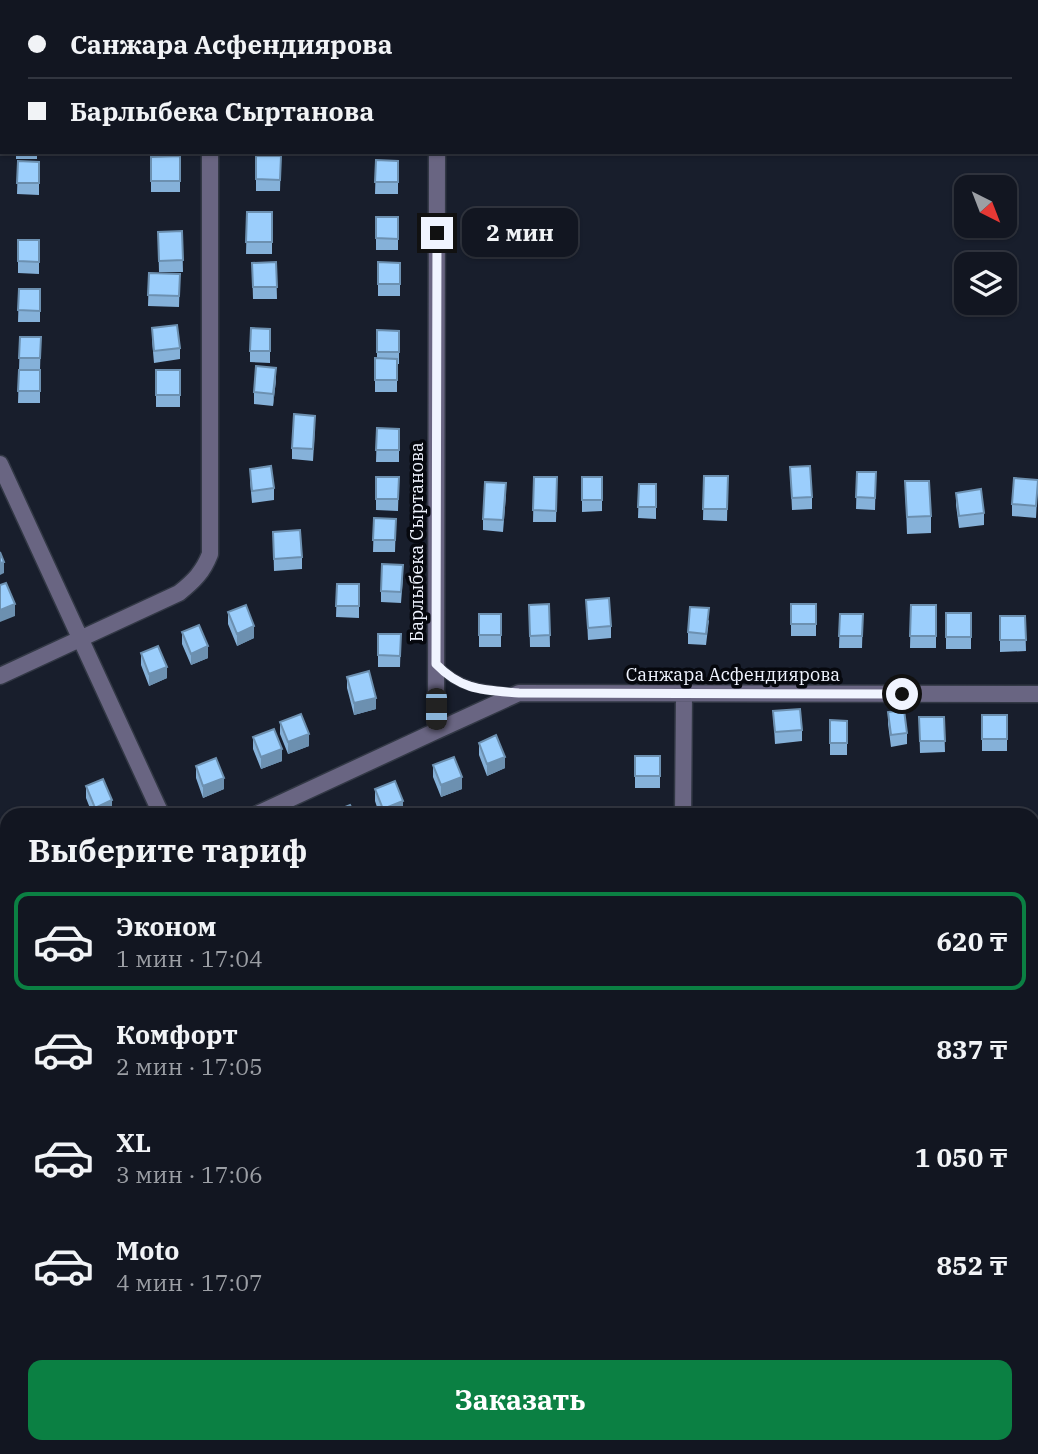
<!DOCTYPE html>
<html lang="ru">
<meta charset="utf-8">
<style>
body{margin:0;font-family:"IBM Plex Serif",serif;background:#1f232e;color:#f1f3f6;height:100vh;display:flex;flex-direction:column;font-size:26px;white-space:nowrap}
*{box-sizing:border-box;margin:0}
p{font-size:23px;color:#9c9fa5}
.icon{flex:none;width:38px;height:38px;fill:none;stroke:currentColor;stroke-width:2;stroke-linecap:round;stroke-linejoin:round}
.map{position:relative;flex:1;overflow:hidden}
.details{position:absolute;left:0px;top:808px;width:1040px;height:646px;display:flex;flex-direction:column;background:#121621;border-radius:21px 21px 0 0;box-shadow:0 2px 5px #0004,0 0 0 2px #31353f}
.details>*{flex:none}
.hud{position:absolute;left:0px;top:0px;width:1040px;height:154px;box-shadow:0 2px 5px #0004,0 0 0 2px #31353f;display:grid;align-content:center;height:154px;padding:0 28px;background:#121621}
.needle{width:46px;rotate:138deg}
.buttons{position:absolute;left:954px;top:175px;display:grid;gap:14px}
.buttons a{display:grid;place-items:center;width:63px;height:63px;border-radius:14px;background:#121621;box-shadow:0 2px 5px #0004,0 0 0 2px #31353f;font-size:35px}
.end{position:absolute;width:32px;height:32px;margin:-16px;border:9px solid #f0f4ff;background:#111;box-shadow:0 0 0 4px #111}
.from{border-radius:50%}
.bubble{position:absolute;height:49px;border-radius:14px;background:#121621;box-shadow:0 2px 5px #0004,0 0 0 2px #31353f;font-size:23px;font-weight:800;line-height:49px;text-align:center}
.car{position:absolute;width:21px;height:42px;margin:-21px -10px;border-radius:9px;box-shadow:0 0 5px 2px #0007;background:linear-gradient(#222 24%,#8ab4d8 0 40%,#222 0 76%,#8ab4d8 0 86%,#222 0)}
.hud b{display:flex;align-items:center;gap:24px;height:66px;font-size:26px}
.hud b+b{border-top:2px solid #31353f}
.hud i{width:18px;height:18px;background:#f1f3f6}
ul{padding:0;list-style:none}
li{display:flex;align-items:center;gap:21px;height:98px;margin:0 14px 10px;padding:0 14px;border:4px solid transparent;border-radius:14px}
li div{flex:1}
li b{display:block;font-size:26px}
li em{font-style:normal;font-weight:800}
li.current{border-color:#0b8043}
li>.icon{width:63px;height:63px;stroke-width:1.5}
h2{padding:0 28px;font-size:32px;line-height:84px}
.action{display:flex;gap:14px;margin-top:auto;padding:14px 28px}
.action a{flex:1;height:80px;border-radius:14px;background:#0b8043;color:#fff;font-size:28px;font-weight:800;line-height:80px;text-align:center}
.map>svg:first-child{display:block}
.lines{fill:none;stroke-linecap:round;stroke-linejoin:round}
.service-casing{stroke:#323845;stroke-width:11}
.minor-casing{stroke:#323845;stroke-width:19}
.tertiary-casing{stroke:#323845;stroke-width:21}
.service{stroke:#696582;stroke-width:8}
.minor{stroke:#696582;stroke-width:16}
.tertiary{stroke:#696582;stroke-width:18}
.wall{fill:#85b1d9}
.shaded-wall{fill:#6c90b0}
.building{fill:#9bcefc;stroke:#6c90b0;stroke-width:2}
.route{stroke:#f0f4ff;stroke-width:9}
.labels{text-anchor:middle;stroke-width:7;stroke-linejoin:round;paint-order:stroke}
.street-label{font-size:18px;fill:#f0f4ff;stroke:#06080e}
</style>
<div class="map">
<svg width="1038" height="1454" viewBox="0 0 1038 1454">
<rect width="100%" height="100%" fill="#181e2c"/>
<g class="lines">
<g class="service-casing">
<path id="service" d="M438 666C459 688 485 690 513 693
M1032 908H1038"/>
</g>
<g class="minor-casing">
<path id="minor" d="M210 2V0
M437 2V0
M0 464 162 816
M0 676 179 593C194 581 203 572 210 554V152
M436 731 519 693 1038 694
M253 816 436 731 437 152
M683 816 684 694
M0 933 7 930
M0 1169 7 1165
M0 1419 7 1422
M1032 1425 1038 1430
M614 1447 616 1454"/>
</g>
<g class="tertiary-casing">
<path id="tertiary" d="M0 1446 7 1444
M78 1447 98 1454"/>
</g>
<use href="#service" class="service"/>
<use href="#minor" class="minor"/>
<use href="#tertiary" class="tertiary"/>
</g>
<path class="wall" d="M16 152H37V159H16Z
M180 156V192H151V157Z
M256 156H281L280 191H256Z
M376 160 398 161V194H375Z
M18 161 39 162V195L17 194Z
M247 212H272V254H246Z
M376 217H398V250H376Z
M182 231 183 272H159L158 232Z
M18 240H39V274L18 273Z
M276 262 277 299H253L252 263Z
M378 262 400 263V296H378Z
M149 273 180 274 179 307 148 306Z
M19 289H40V322H18Z
M152 328 180 348V359L154 363 152 340Z
M270 329V363L250 362V351Z
M377 330 399 331V364H397V392H375V358H377Z
M20 337H41L40 370H19Z
M19 370H40V403H18Z
M156 370H180V407H156Z
M276 380 273 406 254 404V392Z
M315 427 313 461 292 459V448Z
M377 428 399 429V462H376Z
M790 467 812 497V509L792 510Z
M250 469 274 488V500L252 503 250 481Z
M857 472H876L875 510 856 509Z
M704 476H728L727 521 703 520Z
M376 477H399L398 511 376 510Z
M534 477H557L556 522H533Z
M582 477H602V511L582 512Z
M1038 480 1036 518 1012 516V504Z
M905 481 931 516V533L907 534Z
M639 484H656V519L638 518Z
M956 493 984 513V525L959 528 956 505Z
M506 495 503 532 483 530V519Z
M374 518 396 519 395 552H373Z
M273 532 302 557V569L274 571Z
M403 577 401 603 381 602V591Z
M337 584H359V618L336 617Z
M586 600 611 626V638L588 640Z
M549 604 550 647H530L529 605Z
M791 604H816V636H791Z
M911 605H936V648H910Z
M228 612 254 638 237 646 228 624Z
M946 613H971V649H946Z
M479 614H501V647H479Z
M840 614H863L862 648H839Z
M1000 616H1025L1026 651 1000 652Z
M709 620 706 645 688 644V632Z
M182 632 208 658 191 665 182 644Z
M378 634H401L400 667H378Z
M141 653 167 678 149 686 141 665Z
M347 677 376 709 354 715 347 688Z
M773 711 802 730V741L775 744Z
M888 712 907 733V744L891 747 888 724Z
M982 715H1007V751H982Z
M919 717H944L945 752 920 753Z
M830 720 847 721V755H830Z
M280 722 309 746 288 754 280 734Z
M253 737 282 761 261 769 253 749Z
M479 743 505 768 487 776 479 755Z
M635 756H660V788H635Z
M433 765 462 789 441 797 433 777Z
M196 766 224 789 203 798 196 778Z
M86 786 112 812 104 816H93L86 798Z
M375 789 403 813 397 816H380L375 801Z
M196 1447H219V1452L215 1454H199Z
M920 1447H952L949 1454H919Z"/>
<path class="shaded-wall" d="M276 368V380L273 406V394Z
M4 562V573L0 575V563Z
M15 604V616L0 622V610Z
M254 626V638L237 646V634Z
M208 646V658L191 665V654Z
M167 667V678L149 686V674Z
M376 698V709L354 715V703Z
M309 734V746L288 754V742Z
M282 749V761L261 769V757Z
M505 757V768L487 776V764Z
M462 777V789L441 797V785Z
M224 778V789L203 798V786Z
M112 800V812L104 816H95V808Z
M403 801V813L397 816H383V809Z
M7 988V999L0 1002V991Z
M2 1256V1268L0 1269V1257Z
M7 1351V1363L0 1365V1354Z
M204 1447H219V1452L215 1454H202V1448Z
M947 1447H952L949 1454H943Z"/>
<path class="building" d="M180 156V181H151V157Z
M256 156H281L280 180 256 179Z
M376 160 398 161V182H375Z
M18 161 39 162V183H17Z
M247 212H272V242H246Z
M376 217H398V239L376 238Z
M182 231 183 260 159 261 158 232Z
M18 240H39V262L18 261Z
M276 262 277 287H253L252 263Z
M378 262 400 263V284H378Z
M149 273 180 274 179 296 148 295Z
M19 289H40V311L18 310Z
M177 325 180 348 154 351 152 328Z
M251 328 270 329V351H250Z
M377 330 399 331V352H377Z
M20 337H41L40 358H19Z
M375 358 397 359V380H375Z
M256 366 276 368 273 394 254 392Z
M19 370H40V391H18Z
M156 370H180V395H156Z
M294 414 315 416 313 449 292 448Z
M377 428 399 429V450H376Z
M271 466 274 488 252 491 250 469Z
M810 466 812 497 792 498 790 467Z
M857 472H876L875 498 856 497Z
M704 476H728L727 509H703Z
M376 477H399L398 499H376Z
M534 477H557L556 511 533 510Z
M582 477H602V500H582Z
M1014 478 1038 480 1036 506 1012 504Z
M905 481H929L931 516 907 517Z
M485 482 506 483 503 520 483 519Z
M639 484H656V507H638Z
M981 489 984 513 959 516 956 493Z
M374 518 396 519 395 540H373Z
M300 530 302 557 274 559 273 532Z
M0 552 4 562 0 563Z
M382 564 403 565 401 592 381 591Z
M6 583 15 604 0 610V585Z
M337 584H359V606H336Z
M609 598 611 626 588 628 586 600Z
M549 604 550 635 530 636 529 605Z
M791 604H816V624H791Z
M246 605 254 626 237 634 228 612Z
M911 605H936V636H910Z
M690 607 709 608 706 634 688 632Z
M946 613H971V637H946Z
M479 614H501V635H479Z
M840 614H863L862 636H839Z
M1000 616H1025L1026 640H1000Z
M199 625 208 646 191 654 182 632Z
M378 634H401L400 656 378 655Z
M158 646 167 667 149 674 141 653Z
M369 671 376 698 354 703 347 677Z
M800 709 802 730 775 732 773 711Z
M904 710 907 733 891 735 888 712Z
M301 714 309 734 288 742 280 722Z
M982 715H1007V739H982Z
M919 717H944L945 741H920Z
M830 720 847 721V743H830Z
M274 729 282 749 261 757 253 737Z
M496 735 505 757 487 764 479 743Z
M635 756H660V776H635Z
M454 757 462 777 441 785 433 765Z
M216 758 224 778 203 786 196 766Z
M103 779 112 800 95 808 86 786Z
M395 781 403 801 383 809 375 789Z
M350 805 355 816H331L330 813Z
M606 809 609 816H590Z
M2 965 7 978V988L0 991V966Z
M6 1326 7 1351 0 1354V1329Z
M245 1447H260L263 1454H242L240 1449Z
M572 1447H579L581 1454H561L560 1452Z
M920 1447H947L943 1454H930L919 1449Z"/>
<g class="lines">
<path class="route" d="M437 233 436 664C462 691 484 690 519 693L902 694"/>
</g>
<g class="labels">
<g class="street-label">
<text transform="translate(417 542) rotate(-90)" y="6">Барлыбека Сыртанова</text>
<text x="733" y="681">Санжара Асфендиярова</text>
</g>
</g>
</svg>
<div class="buttons">
<a><svg class="needle" viewBox="-14 -14 28 28"><path d="M0-13l5 13h-10z" fill="#e53935"/><path d="M0 13l5-13h-10z" fill="#9c9fa5"/></svg></a>
<a><svg class="icon" aria-label="layers" viewBox="0 0 24 24"><path d="M12 4l9 5-9 5-9-5zM3 14l9 5 9-5"/></svg></a>
</div>
<i class="end from" style="left:902px;top:694px"></i>
<i class="end" style="left:437px;top:233px"></i>
<div class="bubble" style="left:462px;top:208px;width:116px">2 мин</div>
<i class="car" style="left:436px;top:709px;rotate:180deg"></i>
<div class="hud">
<b><i class="from"></i>Санжара Асфендиярова</b>
<b><i></i>Барлыбека Сыртанова</b>
</div>
<section class="details">
<h2>Выберите тариф</h2>
<ul>
<li class="current"><svg class="icon" aria-label="car" viewBox="0 0 24 24"><path d="M5 17H2v-5l4-1 3-4h7l3 4 3 1v5h-3M9 17h6M6 11h13"/><circle cx="7" cy="17" r="2"/><circle cx="17" cy="17" r="2"/></svg><div><b>Эконом</b><p>1 мин · 17:04</p></div><em>620 ₸</em></li>
<li><svg class="icon" aria-label="car" viewBox="0 0 24 24"><path d="M5 17H2v-5l4-1 3-4h7l3 4 3 1v5h-3M9 17h6M6 11h13"/><circle cx="7" cy="17" r="2"/><circle cx="17" cy="17" r="2"/></svg><div><b>Комфорт</b><p>2 мин · 17:05</p></div><em>837 ₸</em></li>
<li><svg class="icon" aria-label="car" viewBox="0 0 24 24"><path d="M5 17H2v-5l4-1 3-4h7l3 4 3 1v5h-3M9 17h6M6 11h13"/><circle cx="7" cy="17" r="2"/><circle cx="17" cy="17" r="2"/></svg><div><b>XL</b><p>3 мин · 17:06</p></div><em>1 050 ₸</em></li>
<li><svg class="icon" aria-label="car" viewBox="0 0 24 24"><path d="M5 17H2v-5l4-1 3-4h7l3 4 3 1v5h-3M9 17h6M6 11h13"/><circle cx="7" cy="17" r="2"/><circle cx="17" cy="17" r="2"/></svg><div><b>Moto</b><p>4 мин · 17:07</p></div><em>852 ₸</em></li>
</ul>
<div class="action"><a>Заказать</a></div>
</section>
</div>
